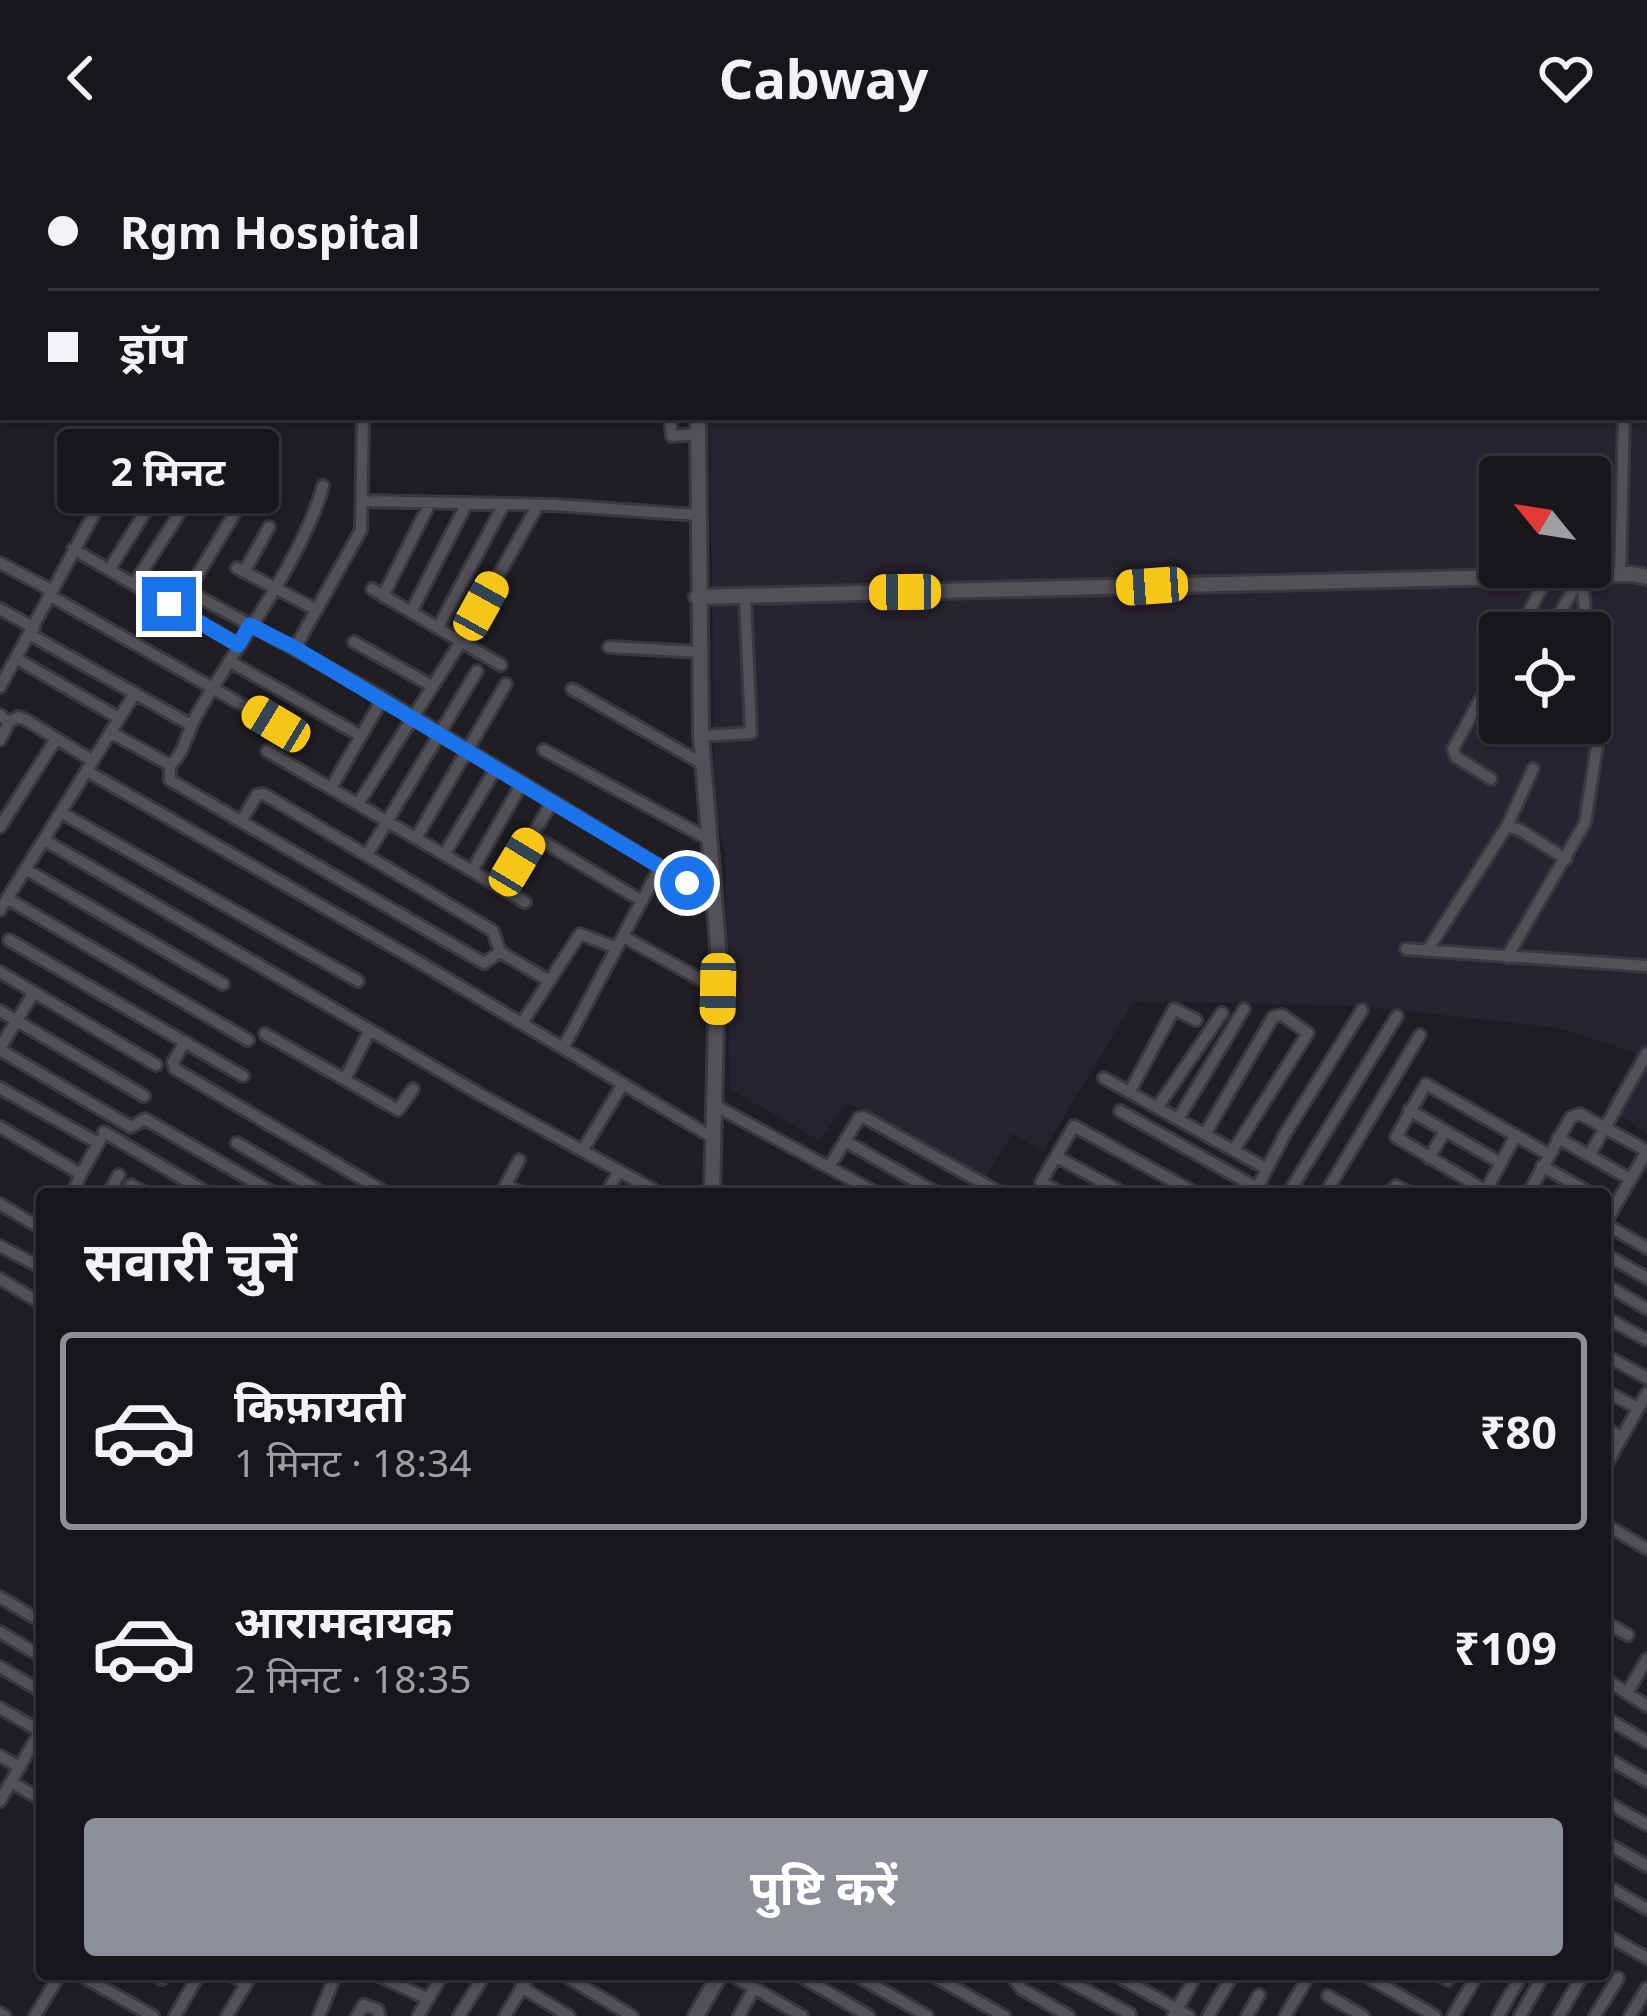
<!DOCTYPE html>
<html lang="hi">
<meta charset="utf-8">
<style>
body{margin:0;font-family:"Noto Sans","Noto Sans Devanagari",sans-serif;background:#252328;color:#f1f3f6;height:100vh;display:flex;flex-direction:column;font-size:45px;white-space:nowrap}
*{box-sizing:border-box;margin:0}
p{font-size:39px;color:#9f9fa3}
.icon{flex:none;width:66px;height:66px;fill:none;stroke:currentColor;stroke-width:2;stroke-linecap:round;stroke-linejoin:round}
.map{position:relative;flex:1;overflow:hidden}
.drawer{position:absolute;left:36px;top:1032px;width:1575px;height:792px;display:flex;flex-direction:column;background:#18161b;border-radius:12px;box-shadow:0 3px 9px #0004,0 0 0 3px #36353a}
.drawer>*{flex:none}
.guide{position:absolute;left:0px;top:0px;width:1647px;height:264px;box-shadow:0 3px 9px #0004,0 0 0 3px #36353a;display:grid;align-content:center;height:264px;padding:0 48px;background:#18161b}
.needle{width:78px;rotate:300deg}
.buttons{position:absolute;left:1479px;top:300px;display:grid;gap:24px}
.buttons a{display:grid;place-items:center;width:132px;height:132px;border-radius:12px;background:#18161b;box-shadow:0 3px 9px #0004,0 0 0 3px #36353a;font-size:60px}
.end{position:absolute;width:54px;height:54px;margin:-27px;border:15px solid #1a73e8;background:#fff;box-shadow:0 0 0 6px #fff}
.from{border-radius:50%}
.bubble{position:absolute;height:84px;border-radius:12px;background:#18161b;box-shadow:0 3px 9px #0004,0 0 0 3px #36353a;font-size:39px;font-weight:700;line-height:84px;text-align:center}
.car{position:absolute;width:36px;height:72px;margin:-36px -18px;border-radius:15px;box-shadow:0 0 9px 3px #0007;background:linear-gradient(#f5c518 24%,#345 0 40%,#f5c518 0 76%,#345 0 86%,#f5c518 0)}
.guide b{display:flex;align-items:center;gap:42px;height:114px;font-size:45px}
.guide b+b{border-top:3px solid #36353a}
.guide i{width:30px;height:30px;background:#f1f3f6}
ul{padding:0;list-style:none}
li{display:flex;align-items:center;gap:36px;height:198px;margin:0 24px 18px;padding:0 24px;border:6px solid transparent;border-radius:12px}
li div{flex:1}
li b{display:block;font-size:45px}
li em{font-style:normal;font-weight:700}
li.active{border-color:#8c9099}
li>.icon{width:108px;height:108px;stroke-width:1.5}
h2{padding:0 48px;font-size:54px;line-height:144px}
.action{display:flex;gap:24px;margin-top:auto;padding:24px 48px}
.action a{flex:1;height:138px;border-radius:12px;background:#8c9099;color:#fff;font-size:48px;font-weight:700;line-height:138px;text-align:center}
header{display:flex;justify-content:space-between;align-items:center;height:156px;padding:0 48px;background:#18161b;font-size:54px;font-weight:700}
.map>svg:first-child{display:block}
.built{fill:#282330;fill-rule:evenodd}
.lines{fill:none;stroke-linecap:round;stroke-linejoin:round}
.minor-casing{stroke:#3a373d;stroke-width:16}
.tertiary-casing{stroke:#3a373d;stroke-width:20}
.minor{stroke:#535058;stroke-width:10}
.tertiary{stroke:#535058;stroke-width:14}
.route{stroke:#1a73e8;stroke-width:15}
</style>
<header><svg class="icon" aria-label="back" viewBox="0 0 24 24"><path d="M15 5l-7 7 7 7"/></svg>Cabway<svg class="icon" aria-label="heart" viewBox="0 0 24 24"><path d="M12 20l-8-8c-3-5 5-10 8-4 3-6 11-1 8 4z"/></svg></header>
<div class="map">
<svg width="1647" height="1860" viewBox="0 0 1647 1860">
<rect width="100%" height="100%" fill="#201d24"/>
<path class="built" d="M0 0H695L3 3 0 205Z
M1050 0H1647V978L1607 949 1636 897 1559 872 1359 850 1134 845 1043 995 1012 978 985 1022 847 947 819 984 730 933 725 697 715 654 710 261H1644V3H1045ZM1500 321H1590V411H1500ZM1500 477H1590V567H1500Z"/>
<g class="lines">
<g class="minor-casing">
<path id="minor" d="M1644 185H1647
M670 261 672 280 698 278
M90 320 262 342
M245 340 188 435 373 536 714 743
M362 345 554 349 697 359
M73 393 239 489
M0 407 51 434
M237 412 317 454
M109 414 162 329
M244 416 269 371
M1620 418 1624 261
M1582 421 1587 477
M134 428 195 333
M372 433 501 509
M49 439 276 568
M383 440 430 347
M0 453 34 472
M411 456 467 347
M438 472 504 348
M1517 477 1549 419
M1548 477 1582 419
M31 479 191 569
M354 486 432 530
M609 491 699 496
M295 492 361 374 363 261
M17 503 119 562
M229 505 361 580
M0 531 113 323
M572 533 703 608
M0 559 9 566 0 584
M9 566 18 561 28 565 93 605
M110 576 170 609C184 599 187 576 196 560 234 493 303 403 323 330
M701 580 751 577 745 439
M544 594 710 684
M267 595 525 746
M170 609V624L484 807 500 796
M87 615 419 806 715 983
M1491 623 1456 601 1453 593 1500 507
M331 632 383 542
M358 648 462 484 538 349
M62 657 358 825
M241 665 257 639 264 638 493 775 500 796 548 824
M1507 670 1533 613
M0 671 56 583
M532 679 642 745
M416 682 506 528
M46 685 483 940 661 1038
M367 699 477 515
M444 699 496 612
M27 714 223 828
M472 715 522 627
M501 732 552 646
M8 743 248 884
M0 754 135 537
M624 781 718 833
M9 784 243 920
M1406 793 1647 810
M1427 795 1507 670 1520 674 1566 703
M1507 801 1585 667 1597 590 1590 506
M0 816 156 909
M0 855 144 940
M522 867 580 778 617 792
M265 878 398 954 413 933
M185 886 173 906 175 913 388 1038
M0 892 34 836
M563 892 660 711
M0 894 131 971 145 963 275 1038
M1104 922 1267 1013
M345 923 370 874
M0 932 98 987
M1130 935 1174 853 1196 864
M716 950 878 1038
M1157 952 1222 857
M1409 954 1501 1007
M1120 955 1257 1032
M1178 963 1244 853
M0 971 81 1018 72 1038
M104 976 209 1038
M1205 978 1273 861 1282 859 1308 877 1234 994
M1558 982 1630 1023
M845 985 938 1038
M237 987 324 1038
M582 995 623 928
M1589 1000 1647 897
M1057 1001 1125 1038
M1429 1002 1445 975
M1542 1010 1592 1038
M829 1011 859 962 864 961 1002 1038
M81 1018 100 984
M131 1029 146 1038
M506 1029 523 1038
M1486 1035 1396 981 1426 928 1548 998
M108 1038 119 1019
M501 1038 519 1004
M606 1038 619 1015
M1062 1038 1041 1026 1074 970 1197 1038
M1254 1038 1285 978 1362 854
M1288 1038 1397 860
M1325 1038 1420 879
M1388 1038 1396 1030 1412 1038
M1484 1038 1516 979
M1528 1038 1571 961 1580 958 1647 995 1605 1067
M0 1048 42 1073
M1605 1068 1647 1092
M0 1090 42 1112
M1605 1098 1647 1122
M0 1123 42 1148
M1605 1128 1647 1153
M1605 1161 1647 1184
M1605 1199 1647 1222
M1605 1235 1638 1252
M1605 1272 1621 1281
M1605 1311 1647 1237
M1605 1368 1647 1393
M0 1441 42 1466
M1605 1466 1628 1479
M0 1476 42 1501
M0 1511 42 1536
M1605 1523 1647 1550
M1627 1537 1647 1503
M0 1552 40 1575
M1605 1561 1647 1586
M0 1600 20 1611
M1605 1601 1647 1625
M11 1626 42 1644
M0 1645 42 1572
M1605 1645 1647 1669
M1605 1686 1647 1710
M1605 1729 1647 1753
M1605 1778 1647 1802
M78 1818 153 1860
M153 1818 162 1823
M230 1818 246 1828
M375 1818 428 1843
M562 1818 632 1860
M730 1818 802 1860
M797 1818 869 1860
M854 1818 927 1860
M930 1818 1004 1860
M1010 1818 1022 1833 1069 1860
M1056 1818 1130 1858
M1114 1818 1189 1860
M1363 1818 1435 1860
M1437 1818 1448 1824
M521 1831 569 1860
M1328 1840 1363 1860
M0 1857 5 1860
M35 1860 60 1818
M175 1860 199 1818
M227 1860 252 1818
M319 1860 336 1818
M357 1860 364 1849 378 1854 379 1860
M418 1860 443 1818
M459 1860 485 1818
M505 1860 530 1818
M739 1860 754 1832
M1173 1860 1197 1818
M1208 1860 1231 1822
M1247 1860 1259 1839
M1285 1860 1310 1818
M1453 1860 1478 1818
M1498 1860 1522 1818
M1520 1860 1544 1818
M1559 1860 1583 1818
M1595 1860 1618 1822
M1630 1860 1647 1832"/>
</g>
<g class="tertiary-casing">
<path id="tertiary" d="M305 3 306 0
M706 3V0
M1027 3 1032 0
M0 222H3
M698 261 701 580 718 789 712 1038
M697 441 1632 418 1647 421
M696 1860 720 1818"/>
</g>
<use href="#minor" class="minor"/>
<use href="#tertiary" class="tertiary"/>
</g>
<g class="lines">
<path class="route" d="M169 448 238 489 250 469 295 492 687 727"/>
</g>
</svg>
<div class="buttons">
<a><svg class="needle" viewBox="-14 -14 28 28"><path d="M0-13l5 13h-10z" fill="#e53935"/><path d="M0 13l5-13h-10z" fill="#9f9fa3"/></svg></a>
<a><svg class="icon" aria-label="locate" viewBox="0 0 24 24"><circle cx="12" cy="12" r="6"/><path d="M12 2v4M12 18v4M2 12h4M18 12h4"/></svg></a>
</div>
<i class="end from" style="left:687px;top:727px"></i>
<i class="end" style="left:169px;top:448px"></i>
<div class="bubble" style="left:57px;top:273px;width:222px">2 मिनट</div>
<i class="car" style="left:1152px;top:430px;rotate:266deg"></i>
<i class="car" style="left:905px;top:436px;rotate:269deg"></i>
<i class="car" style="left:481px;top:450px;rotate:29deg"></i>
<i class="car" style="left:276px;top:568px;rotate:301deg"></i>
<i class="car" style="left:517px;top:706px;rotate:31deg"></i>
<i class="car" style="left:718px;top:833px;rotate:181deg"></i>
<div class="guide">
<b><i class="from"></i>Rgm Hospital</b>
<b><i></i>ड्रॉप</b>
</div>
<section class="drawer">
<h2>सवारी चुनें</h2>
<ul>
<li class="active"><svg class="icon" aria-label="car" viewBox="0 0 24 24"><path d="M5 17H2v-5l4-1 3-4h7l3 4 3 1v5h-3M9 17h6M6 11h13"/><circle cx="7" cy="17" r="2"/><circle cx="17" cy="17" r="2"/></svg><div><b>किफ़ायती</b><p>1 मिनट · 18:34</p></div><em>₹80</em></li>
<li><svg class="icon" aria-label="car" viewBox="0 0 24 24"><path d="M5 17H2v-5l4-1 3-4h7l3 4 3 1v5h-3M9 17h6M6 11h13"/><circle cx="7" cy="17" r="2"/><circle cx="17" cy="17" r="2"/></svg><div><b>आरामदायक</b><p>2 मिनट · 18:35</p></div><em>₹109</em></li>
</ul>
<div class="action"><a>पुष्टि करें</a></div>
</section>
</div>
